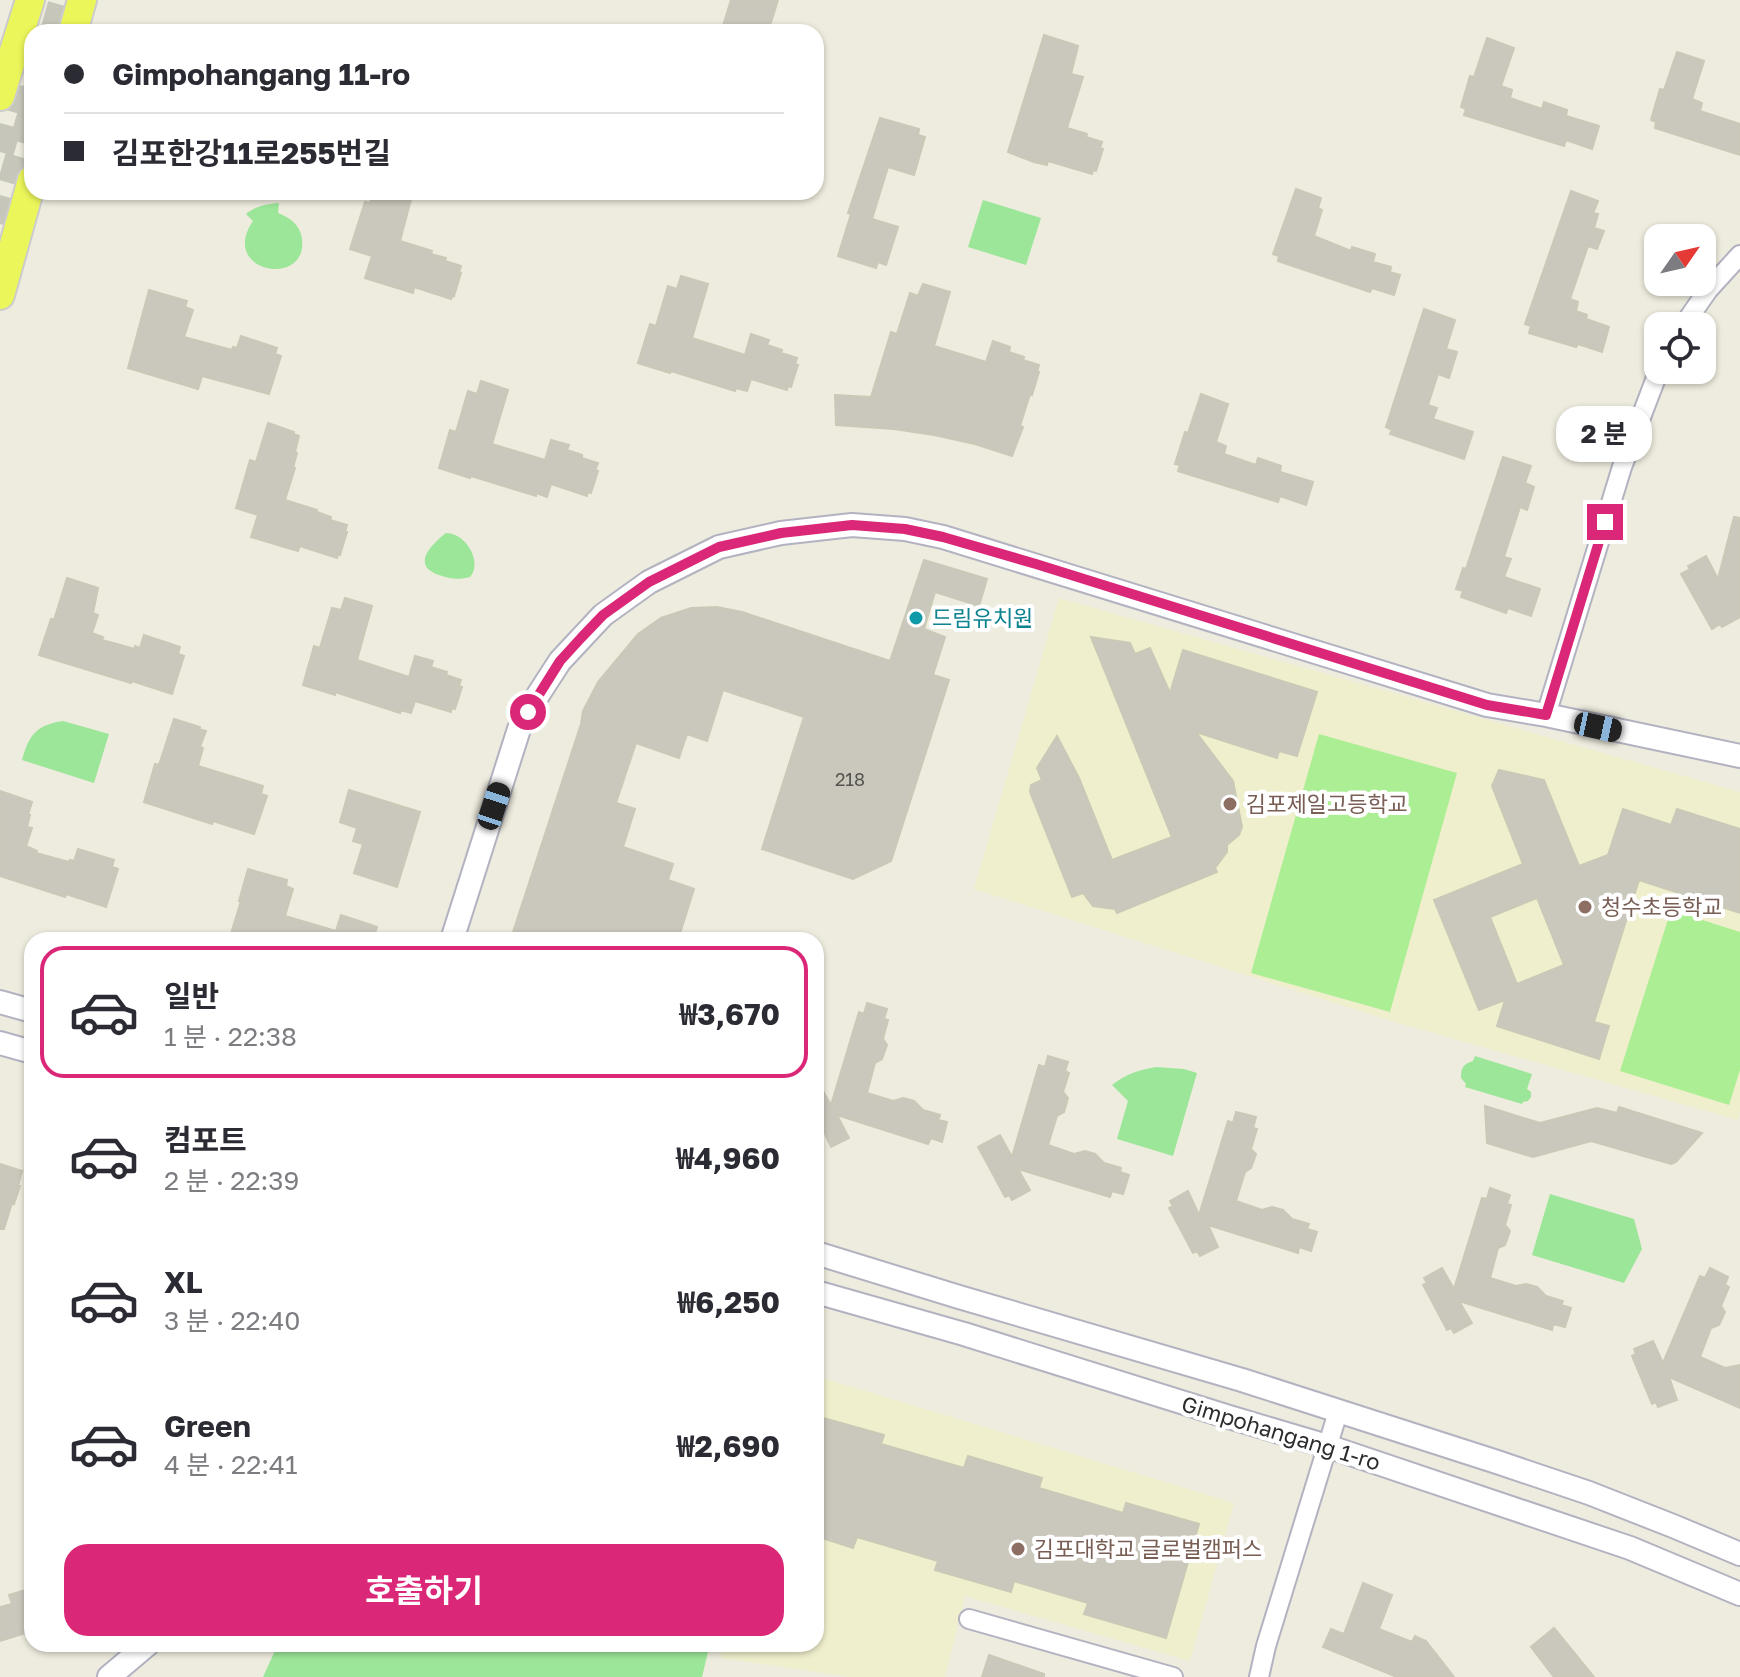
<!DOCTYPE html>
<html lang="ko">
<meta charset="utf-8">
<style>
body{margin:0;font-family:"Golos Text","Noto Sans KR",sans-serif;background:#f2f2f3;color:#2b2b33;height:100vh;display:flex;flex-direction:column;font-size:30px;white-space:nowrap}
*{box-sizing:border-box;margin:0}
p{font-size:26px;color:#7c7c81}
.icon{flex:none;width:44px;height:44px;fill:none;stroke:currentColor;stroke-width:2;stroke-linecap:round;stroke-linejoin:round}
.map{position:relative;flex:1;overflow:hidden}
.drawer{position:absolute;left:24px;top:932px;width:800px;height:720px;display:flex;flex-direction:column;background:#fff;border-radius:24px;box-shadow:0 2px 6px #0004}
.drawer>*{flex:none}
.top-card{position:absolute;left:24px;top:24px;width:800px;height:176px;border-radius:24px;box-shadow:0 2px 6px #0004;display:grid;align-content:center;height:176px;padding:0 40px;background:#fff}
.needle{width:52px;rotate:56deg}
.tools{position:absolute;left:1644px;top:224px;display:grid;gap:16px}
.tools a{display:grid;place-items:center;width:72px;height:72px;border-radius:16px;background:#fff;box-shadow:0 2px 6px #0004;font-size:40px}
.end{position:absolute;width:36px;height:36px;margin:-18px;border:10px solid #db2777;background:#fff;box-shadow:0 0 0 4px #fff}
.from{border-radius:50%}
.bubble{position:absolute;height:56px;border-radius:24px;background:#fff;box-shadow:0 2px 6px #0004;font-size:26px;font-weight:700;line-height:56px;text-align:center}
.car{position:absolute;width:24px;height:48px;margin:-24px -12px;border-radius:10px;box-shadow:0 0 6px 2px #0007;background:linear-gradient(#222 24%,#8ab4d8 0 40%,#222 0 76%,#8ab4d8 0 86%,#222 0)}
.top-card b{display:flex;align-items:center;gap:28px;height:76px;font-size:30px}
.top-card b+b{border-top:2px solid #e1e1e2}
.top-card i{width:20px;height:20px;background:#2b2b33}
ul{padding:14px 0 0;list-style:none}
li{display:flex;align-items:center;gap:24px;height:132px;margin:0 16px 12px;padding:0 24px;border:4px solid transparent;border-radius:24px}
li div{flex:1}
li b{display:block;font-size:30px}
li em{font-style:normal;font-weight:700}
li.current{border-color:#db2777}
li>.icon{width:72px;height:72px;stroke-width:1.5}
.button{display:flex;gap:16px;margin-top:auto;padding:16px 40px}
.button a{flex:1;height:92px;border-radius:24px;background:#db2777;color:#fff;font-size:32px;font-weight:700;line-height:92px;text-align:center}
.map>svg:first-child{display:block}
.education{fill:#f0efcd}
.green{fill:#9be698}
.pitch{fill:#acee94}
.building{fill:#cac8bd;stroke:#cac9b7;stroke-width:2;fill-rule:evenodd}
.lines{fill:none;stroke-linecap:round;stroke-linejoin:round}
.primary-tunnel{stroke:#c7c6ba;stroke-width:28;stroke-dasharray:28 14;stroke-linecap:butt}
.minor-casing{stroke:#b3b2c0;stroke-width:22}
.tertiary-casing{stroke:#b3b2c0;stroke-width:26}
.primary-casing{stroke:#ccc;stroke-width:32}
.minor{stroke:#fff;stroke-width:18}
.tertiary{stroke:#fff;stroke-width:22}
.primary{stroke:#ebf65a;stroke-width:28}
.route{stroke:#db2777;stroke-width:10}
.culture-dot{fill:#0f9aa8;stroke:#fff;stroke-width:3}
.education-dot{fill:#8d6e63;stroke:#fff;stroke-width:3}
.labels{text-anchor:middle;stroke-width:8;stroke-linejoin:round;paint-order:stroke}
.number-label{font-size:18px;fill:#545350}
.culture-label{font-size:22px;fill:#0d838f;stroke:#fff;text-anchor:start}
.education-label{font-size:22px;fill:#785e54;stroke:#fff;text-anchor:start}
.street-label{font-size:22px;fill:#2c2c2c;stroke:#fff}
</style>
<div class="map">
<svg width="1740" height="1677" viewBox="0 0 1740 1677">
<rect width="100%" height="100%" fill="#eeecde"/>
<path class="education" d="M1059 598 1740 792V1112L1738 1120 1395 1022 974 889Z
M816 1376 1234 1503 1190 1661 965 1596 945 1677H850L721 1658V1644H816Z"/>
<path class="green" d="M983 200 1041 218 1026 265 968 247Z
M279 203 278 213C291 218 300 225 302 239 308 289 218 272 253 221L246 214C256 206 266 204 279 203Z
M446 533C466 533 483 562 470 577 459 580 449 579 439 575 410 565 432 544 446 533Z
M63 721 109 734 94 783 22 760C29 735 36 725 63 721Z
M1475 1056 1532 1074 1527 1089 1531 1092V1097L1528 1101 1523 1102 1522 1104 1465 1087 1466 1084 1461 1078C1461 1068 1463 1064 1473 1061Z
M1156 1067 1184 1069 1197 1073 1173 1156 1117 1139 1128 1101 1112 1085C1126 1074 1139 1070 1156 1067Z
M1550 1194 1634 1219 1642 1249 1624 1283 1532 1255Z
M278 1644H710L702 1677H263Z"/>
<path class="pitch" d="M1319 734 1457 773 1390 1012 1251 973Z
M1671 910 1740 932V1070L1729 1105 1620 1071Z"/>
<path class="building" d="M731 0H778L768 32H721Z
M1044 35 1078 46 1071 74 1083 77 1067 128 1087 134 1086 137 1102 142 1100 148 1103 149 1096 171 1093 170 1092 174 1048 161 1047 165 1034 162 1008 152Z
M1487 38 1514 48 1501 86 1512 90 1510 98 1542 109 1544 102 1567 110 1566 116 1599 126 1592 149 1566 140 1564 146 1464 115 1466 109 1461 107 1470 76 1474 77Z
M1677 52 1704 61 1692 99 1702 103 1700 111 1740 124V155L1655 128 1656 122 1651 120 1660 89 1664 90Z
M880 118 919 129 918 135 925 137 914 175 888 167 872 219 898 227 886 265 878 262 876 268 838 256 851 214 848 213Z
M1296 189 1321 198 1318 208 1322 210 1314 236 1351 251 1352 247 1375 254 1373 262 1391 267 1390 272 1400 275 1394 295 1372 288 1370 292 1278 261 1279 256 1273 254Z
M1571 191 1598 201 1593 213 1598 214 1594 228 1604 231 1597 249 1588 246 1570 299 1578 302 1576 311 1587 315 1586 319 1609 327 1602 352 1578 344 1576 347 1529 333 1531 326 1525 324Z
M374 192H413L400 241 432 251 431 254 446 258 445 261 461 266 459 273H461L454 296 453 295 451 299 414 287 413 293 365 278 372 256 350 249 365 202 370 203Z
M681 276 708 284 692 338 745 355 751 334 769 340 767 345 782 350 781 353 797 358 795 364 798 365 791 387 788 386 787 390 751 379 747 391 736 388 735 391 671 371 670 373 638 363 650 324 656 326 668 286 677 289Z
M923 284 950 292 934 346 986 362 993 341 1010 347 1009 352 1024 357 1023 360 1039 365 1037 372H1039L1032 395 1030 394 1020 426 1023 427 1012 456 975 444 934 435 894 429 836 425 835 395 871 397 891 332 897 334 910 293 918 296Z
M149 290 187 301 185 307 193 310 184 337 232 350 233 347 237 348 241 336 277 348 275 354 281 356 269 394 202 376 198 389 128 368Z
M1424 309 1455 320 1446 349 1457 352 1449 378 1438 374 1428 405 1437 408 1433 419 1473 432 1464 459 1390 434 1392 430 1386 427Z
M481 381 508 390 492 444 545 460 551 440 569 445 567 450 582 455V458L598 463 595 470 598 471 591 493 588 492 587 496 551 484 547 497 536 493V496L471 476 470 478 439 468 450 430 456 432 468 391 477 394Z
M1201 394 1228 404 1216 442 1226 446 1224 454 1256 465 1258 458 1281 466 1280 472 1313 482 1306 505 1280 496 1278 502 1178 471 1180 465 1175 464 1185 432 1188 433Z
M268 423 294 432 293 434 299 436 295 452 297 453 293 468H295L285 500 317 510V512L331 517 330 520 347 525 345 532H347L340 555 338 554 337 558 300 546 298 551 251 537 258 515 236 508 250 460 256 462Z
M1503 457 1531 466 1525 483 1534 487 1527 510 1520 507 1504 557 1511 559 1504 577 1540 589 1531 616 1508 608 1506 613 1461 597 1463 591 1456 589 1463 568 1466 569Z
M1734 517 1740 518V617L1722 627 1720 624 1712 629 1681 574 1690 569 1688 566 1706 556 1718 579Z
M924 560 987 579 979 606 935 592 924 629 945 637 933 675 949 680 891 861 853 879 762 849 804 717 723 690 707 741 687 734 679 758 636 743 616 803 635 809 623 847 673 864 668 880 694 889 678 940H539L513 932 581 724 583 711 598 682 638 634 661 618 691 608 717 607 742 612 890 661Z
M67 578 98 588 93 613 98 615 92 633 103 637 102 640 135 649V646L140 648 144 635 180 647 178 654 184 656 172 694 132 681 131 683 39 655 51 619 54 620Z
M345 598 372 606 357 660 409 677 415 656 433 661 431 667 447 672 446 675 461 680 459 686 462 687 455 709 452 708 451 712 415 701 411 713 401 710 400 713 335 692V695L303 685 314 646 320 648 332 608 341 610Z
M1091 637 1130 643 1135 654 1150 648 1170 693 1183 650 1317 692 1297 756 1279 751 1277 758 1196 732 1233 781 1242 827 1239 835 1227 845V852L1215 868 1217 872 1117 913 1115 909 1093 906 1083 893 1072 897 1030 792 1031 785 1042 780 1037 768 1057 736 1079 778 1112 860 1172 837Z
M174 719 200 727 199 729 206 731 200 747 203 748 198 766 263 786 261 794 267 796 254 834 213 821 212 824 144 802 155 764 159 765Z
M1499 770 1544 780 1579 866 1608 855 1623 809 1671 825 1677 809 1740 829V913L1639 880 1594 1022 1609 1026 1599 1059 1497 1026 1505 1000 1479 1010 1434 900 1523 864 1492 786ZM1537 898 1564 965 1517 984 1490 917Z
M349 790 420 812 397 887 354 873 363 844 353 841 357 828 340 822Z
M0 791 32 802 28 815H30L27 827 32 828 26 846 37 851 36 853 69 862 70 860 74 861 78 849 114 860 112 867 118 869 106 907 66 894 65 897 0 876Z
M248 869 287 880 286 886 293 889 285 916 336 931 341 915 377 927 373 940H229L241 901H239Z
M867 1003 887 1009 884 1019 888 1020 883 1039 887 1045 882 1059 875 1063 867 1093 893 1101 903 1098 914 1101 923 1110 940 1115 938 1120 947 1122 942 1142 931 1138 928 1144 837 1115 849 1138 831 1147 816 1114V1079L831 1105 859 1012 864 1014Z
M1048 1056 1068 1062 1065 1071 1069 1073 1063 1092 1068 1098 1064 1112 1057 1116 1048 1145 1074 1154 1085 1151 1095 1154 1104 1163 1121 1168 1120 1172 1129 1175 1123 1194 1112 1191 1110 1197 1018 1169 1030 1190 1012 1200 1009 1195 1005 1197 988 1165 978 1147 1000 1135 1012 1157 1039 1065 1045 1067Z
M1485 1106 1540 1123 1597 1108 1617 1113 1619 1107 1702 1133 1676 1162 1671 1164 1591 1141 1533 1157 1487 1143Z
M1236 1112 1256 1117 1253 1128 1257 1129 1251 1149 1256 1154 1251 1168 1245 1172 1236 1201 1262 1210 1272 1207 1283 1210 1292 1219 1309 1224 1307 1229 1317 1232 1311 1251 1299 1247 1298 1253 1208 1225 1218 1247 1200 1256 1197 1251 1193 1253 1169 1208 1173 1206 1170 1201 1188 1191 1199 1215 1228 1121 1233 1123Z
M0 1164 22 1171 18 1186H20L14 1204 12 1203 4 1229H0Z
M1490 1188 1510 1195 1507 1204 1511 1205 1505 1225 1510 1231 1505 1245 1498 1248 1490 1278 1516 1286 1526 1284 1537 1287 1546 1296 1563 1301 1561 1305 1571 1308 1565 1327 1553 1324 1552 1330 1459 1301 1472 1323 1454 1333 1451 1328 1447 1330 1428 1294 1423 1285 1427 1283 1424 1278 1442 1268 1454 1289 1482 1198 1487 1199Z
M1710 1268 1728 1277 1725 1285 1729 1287 1721 1306 1725 1312 1719 1325 1711 1328 1700 1357 1725 1368 1740 1365V1408L1669 1377 1677 1400 1658 1407 1656 1402 1652 1404 1632 1356 1636 1354 1634 1349 1653 1341 1663 1363 1700 1276 1705 1278Z
M816 1416 884 1435 881 1444 964 1468 968 1456 1042 1478 1039 1488 1123 1513 1126 1503 1199 1524 1166 1638 1084 1614 1088 1603 1014 1581 1011 1592 935 1570 938 1561 857 1537 853 1548 816 1536Z
M1363 1583 1392 1595 1379 1629 1412 1642 1415 1636 1426 1641 1454 1677H1397L1323 1647 1331 1629 1344 1634Z
M32 1588V1631L0 1641V1607L12 1604 9 1595Z
M1554 1628 1594 1677H1554L1531 1647Z
M989 1655 1044 1674V1677H982Z"/>
<g class="lines">
<path class="primary-tunnel" d="M54 32 63 0
M0 152 32 38
M0 224 32 112"/>
<g class="minor-casing">
<path id="minor" d="M1683 326 1708 290 1740 255
M1546 715 1622 467 1659 370
M969 1619 1173 1677
M1259 1677 1266 1646 1338 1412"/>
</g>
<g class="tertiary-casing">
<path id="tertiary" d="M452 940 519 729 538 695 560 661 603 615 649 582 719 547 781 533 852 525 905 529 943 537 1487 705 1546 715 1740 756
M0 1002 32 1011
M0 1043 32 1052
M816 1253 959 1297 1242 1380 1497 1462 1589 1493 1673 1526 1740 1554
M816 1292 964 1334 1229 1417 1327 1446 1630 1548 1740 1594
M109 1677 148 1644"/>
</g>
<g class="primary-casing">
<path id="primary" d="M73 32 82 0
M0 96 30 0
M0 295 32 180"/>
</g>
<use href="#minor" class="minor"/>
<use href="#tertiary" class="tertiary"/>
<use href="#primary" class="primary"/>
</g>
<g class="lines">
<path class="route" d="M528 712 560 661 581 638 603 615 649 582 719 547 781 533 852 525 905 529 943 537 1036 564 1487 705 1546 715 1605 522"/>
</g>
<circle class="culture-dot" cx="916" cy="618" r="8"/>
<g class="education-dot">
<circle cx="1230" cy="804" r="8"/>
<circle cx="1585" cy="907" r="8"/>
<circle cx="1018" cy="1549" r="8"/>
</g>
<g class="labels">
<g class="number-label">
<text x="850" y="786">218</text>
</g>
<g class="culture-label">
<text x="932" y="626">드림유치원</text>
</g>
<g class="education-label">
<text x="1246" y="812">김포제일고등학교</text>
<text x="1601" y="915">청수초등학교</text>
<text x="1034" y="1557">김포대학교 글로벌캠퍼스</text>
</g>
<g class="street-label">
<text transform="translate(1281 1433) rotate(17)" y="8">Gimpohangang 1-ro</text>
</g>
</g>
</svg>
<div class="tools">
<a><svg class="needle" viewBox="-14 -14 28 28"><path d="M0-13l5 13h-10z" fill="#e53935"/><path d="M0 13l5-13h-10z" fill="#7c7c81"/></svg></a>
<a><svg class="icon" aria-label="locate" viewBox="0 0 24 24"><circle cx="12" cy="12" r="6"/><path d="M12 2v4M12 18v4M2 12h4M18 12h4"/></svg></a>
</div>
<i class="end from" style="left:528px;top:712px"></i>
<i class="end" style="left:1605px;top:522px"></i>
<div class="bubble" style="left:1556px;top:406px;width:96px">2 분</div>
<i class="car" style="left:1598px;top:727px;rotate:102deg"></i>
<i class="car" style="left:494px;top:806px;rotate:18deg"></i>
<div class="top-card">
<b><i class="from"></i>Gimpohangang 11-ro</b>
<b><i></i>김포한강11로255번길</b>
</div>
<section class="drawer">
<ul>
<li class="current"><svg class="icon" aria-label="car" viewBox="0 0 24 24"><path d="M5 17H2v-5l4-1 3-4h7l3 4 3 1v5h-3M9 17h6M6 11h13"/><circle cx="7" cy="17" r="2"/><circle cx="17" cy="17" r="2"/></svg><div><b>일반</b><p>1 분 · 22:38</p></div><em>₩3,670</em></li>
<li><svg class="icon" aria-label="car" viewBox="0 0 24 24"><path d="M5 17H2v-5l4-1 3-4h7l3 4 3 1v5h-3M9 17h6M6 11h13"/><circle cx="7" cy="17" r="2"/><circle cx="17" cy="17" r="2"/></svg><div><b>컴포트</b><p>2 분 · 22:39</p></div><em>₩4,960</em></li>
<li><svg class="icon" aria-label="car" viewBox="0 0 24 24"><path d="M5 17H2v-5l4-1 3-4h7l3 4 3 1v5h-3M9 17h6M6 11h13"/><circle cx="7" cy="17" r="2"/><circle cx="17" cy="17" r="2"/></svg><div><b>XL</b><p>3 분 · 22:40</p></div><em>₩6,250</em></li>
<li><svg class="icon" aria-label="car" viewBox="0 0 24 24"><path d="M5 17H2v-5l4-1 3-4h7l3 4 3 1v5h-3M9 17h6M6 11h13"/><circle cx="7" cy="17" r="2"/><circle cx="17" cy="17" r="2"/></svg><div><b>Green</b><p>4 분 · 22:41</p></div><em>₩2,690</em></li>
</ul>
<div class="button"><a>호출하기</a></div>
</section>
</div>
